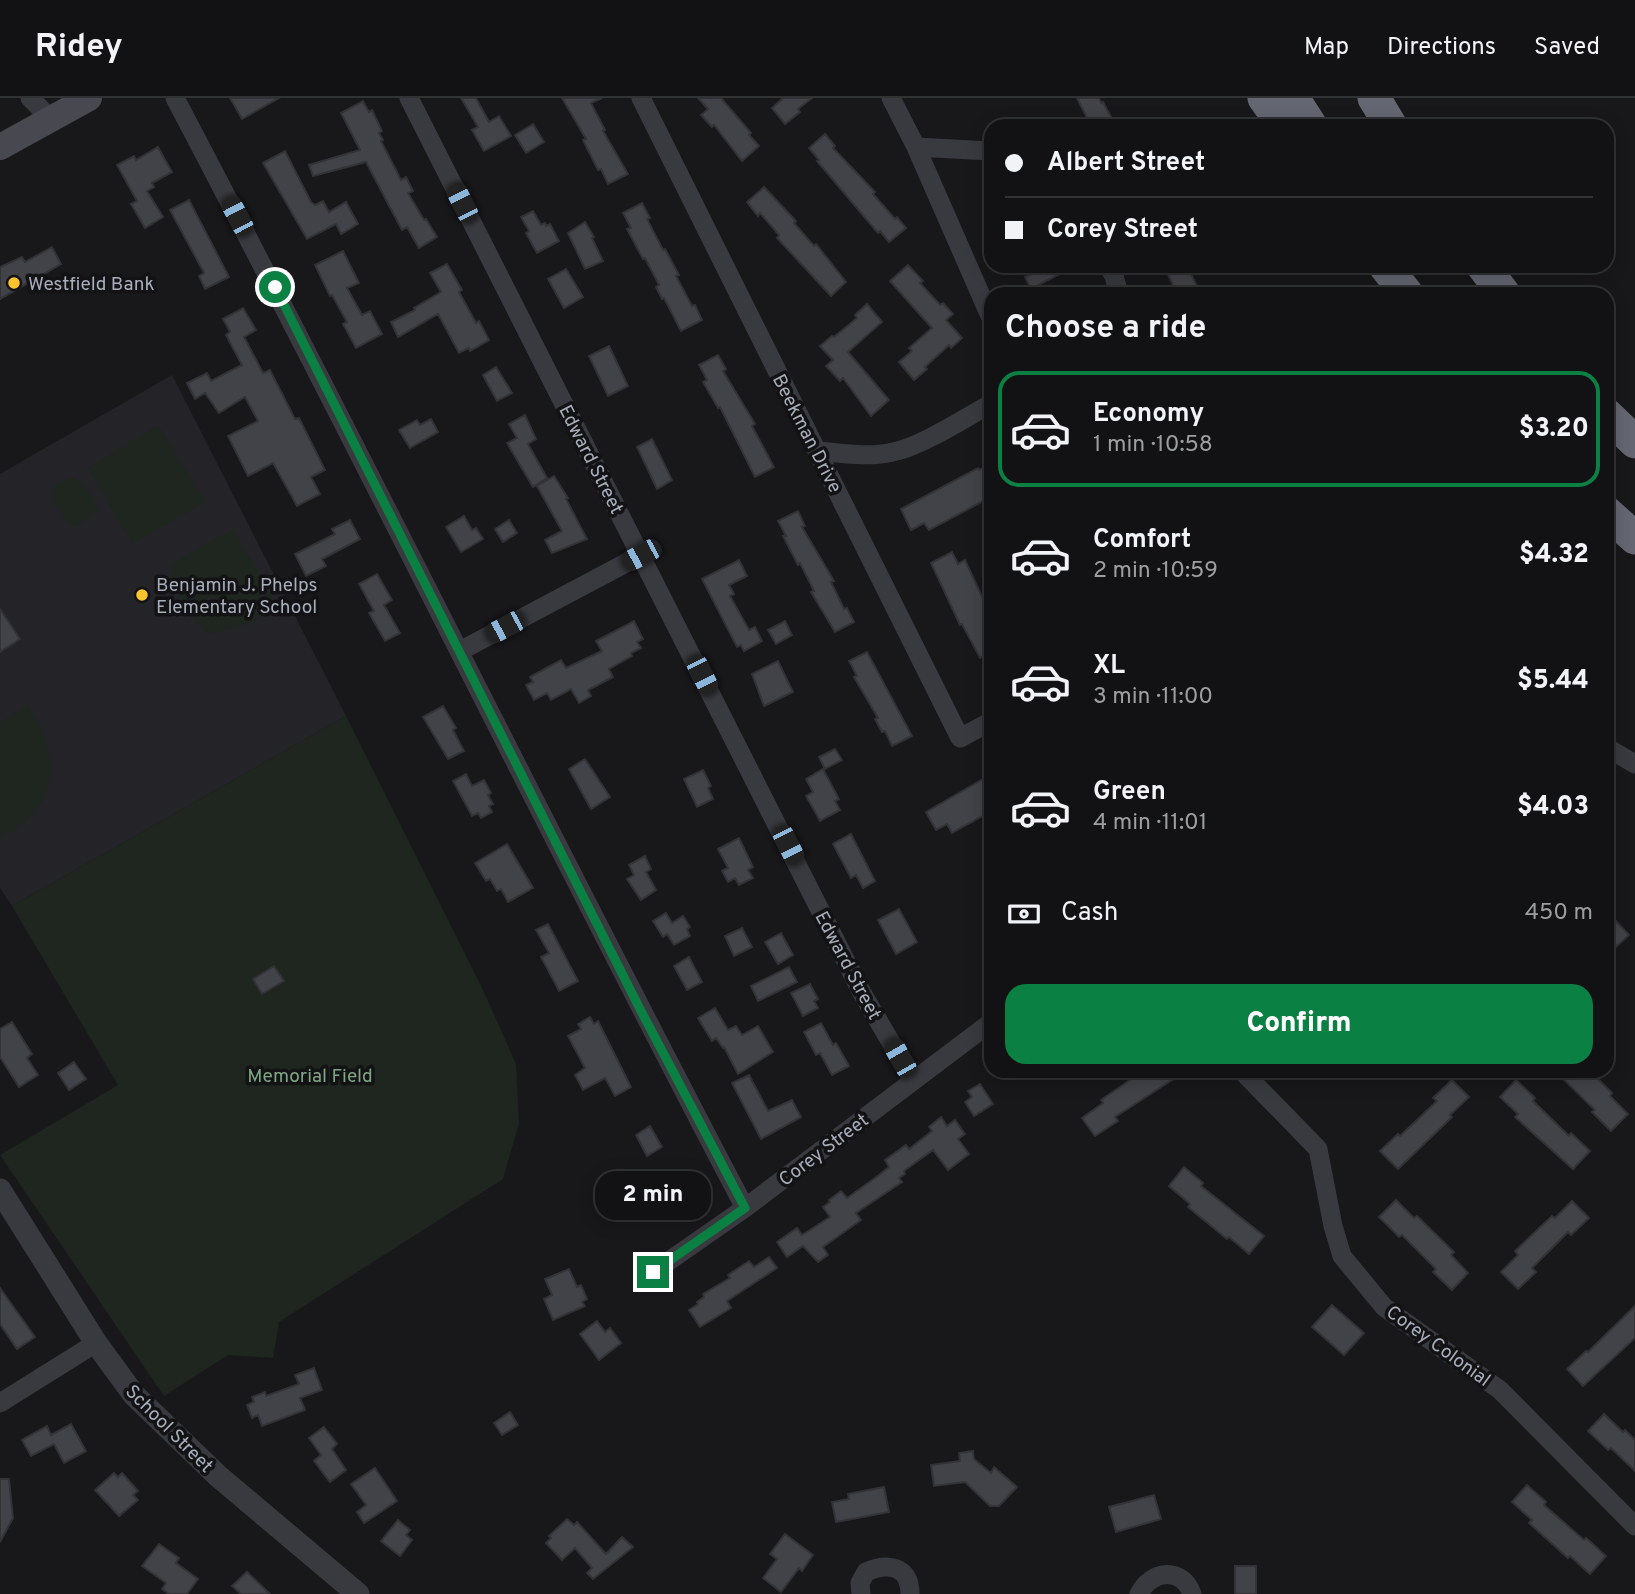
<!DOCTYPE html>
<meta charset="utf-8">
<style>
body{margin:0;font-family:Overpass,sans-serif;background:#1f2022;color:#f1f3f6;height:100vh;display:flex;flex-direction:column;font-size:26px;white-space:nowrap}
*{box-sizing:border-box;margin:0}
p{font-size:23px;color:#9c9ea0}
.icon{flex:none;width:38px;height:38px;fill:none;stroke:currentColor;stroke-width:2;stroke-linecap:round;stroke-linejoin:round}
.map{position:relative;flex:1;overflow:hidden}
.side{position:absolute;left:984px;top:189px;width:630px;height:791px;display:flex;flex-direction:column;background:#121214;border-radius:21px;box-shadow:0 4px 18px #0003,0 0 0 2px #313234}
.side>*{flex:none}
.hud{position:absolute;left:984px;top:21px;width:630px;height:154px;border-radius:21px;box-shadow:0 4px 18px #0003,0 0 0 2px #313234;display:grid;align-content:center;height:154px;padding:0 21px;background:#121214}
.end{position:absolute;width:32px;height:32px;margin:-16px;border:9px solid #0b8043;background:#fff;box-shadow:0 0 0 4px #fff}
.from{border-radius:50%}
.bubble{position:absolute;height:49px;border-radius:21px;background:#121214;box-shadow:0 4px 18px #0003,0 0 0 2px #313234;font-size:23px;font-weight:800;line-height:49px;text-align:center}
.car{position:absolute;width:21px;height:42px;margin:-21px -10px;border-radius:9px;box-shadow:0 0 5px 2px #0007;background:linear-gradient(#222 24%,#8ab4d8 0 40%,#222 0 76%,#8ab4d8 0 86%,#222 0)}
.hud b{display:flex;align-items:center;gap:24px;height:66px;font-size:26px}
.hud b+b{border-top:2px solid #313234}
.hud i{width:18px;height:18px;background:#f1f3f6}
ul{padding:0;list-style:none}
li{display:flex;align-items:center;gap:21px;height:116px;margin:0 14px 10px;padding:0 7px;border:4px solid transparent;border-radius:21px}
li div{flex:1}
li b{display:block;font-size:26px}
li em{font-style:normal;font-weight:800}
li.on{border-color:#0b8043}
li>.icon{width:63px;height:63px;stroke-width:1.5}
h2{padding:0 21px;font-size:32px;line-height:84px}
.pay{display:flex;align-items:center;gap:18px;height:77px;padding:0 21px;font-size:26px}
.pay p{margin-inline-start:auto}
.cta{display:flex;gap:14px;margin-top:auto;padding:14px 21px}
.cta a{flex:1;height:80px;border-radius:21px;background:#0b8043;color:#fff;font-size:28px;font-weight:800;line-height:80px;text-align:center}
header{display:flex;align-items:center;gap:42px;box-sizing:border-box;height:98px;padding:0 35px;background:#121214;border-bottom:2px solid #313234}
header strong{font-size:33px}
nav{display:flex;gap:38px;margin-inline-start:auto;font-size:24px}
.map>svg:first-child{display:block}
.built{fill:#242428}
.green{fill:#1e261f}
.building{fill:#424348;stroke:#323237;stroke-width:2}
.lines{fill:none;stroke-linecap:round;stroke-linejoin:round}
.minor{stroke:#393a40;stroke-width:19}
.tertiary{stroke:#393a40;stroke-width:23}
.secondary{stroke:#474850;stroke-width:26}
.motorway{stroke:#646771;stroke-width:33}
.route{stroke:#0b8043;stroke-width:9}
.poi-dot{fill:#ffc32c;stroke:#131316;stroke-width:2.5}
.labels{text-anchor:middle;stroke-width:7;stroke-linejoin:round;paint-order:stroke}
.poi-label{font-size:19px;fill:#a9aebb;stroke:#131316;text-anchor:start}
.street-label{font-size:19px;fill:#a9aebb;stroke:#131316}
.park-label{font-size:19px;fill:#7fa784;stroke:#131316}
</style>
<header>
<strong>Ridey</strong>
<nav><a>Map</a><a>Directions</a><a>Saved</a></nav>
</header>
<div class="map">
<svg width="1635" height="1496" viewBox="0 0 1635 1496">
<rect width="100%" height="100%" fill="#18181b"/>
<path class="built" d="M172 277 346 618 12 808 0 790V376Z"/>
<path class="green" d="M158 327 206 404 132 446 88 370Z
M70 379 83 384 99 412 92 419 76 429 68 425 52 402 54 387Z
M233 431 278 509C253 525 238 533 207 535 189 514 170 494 171 466Z
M28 607C52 643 62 689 27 723 19 730 8 734 0 742V625Z
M346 618 483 892 516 966 519 1025 503 1081 279 1224 273 1260 228 1257 164 1298 0 1057 118 987 12 808Z"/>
<path class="building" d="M230 0H279L242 21Z
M461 0H476L489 24 499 18 511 38 484 53 472 32 478 29Z
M562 0H602L591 5 605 32 603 33 628 76 608 86 601 71 598 72 583 42 586 41Z
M698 0H721L751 35 749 37 759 48 742 63 714 27 712 29 701 17 708 11Z
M783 0H812L798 11 800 14 785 26 772 10Z
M1077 0H1099L1101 5 1103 4 1116 28H1091Z
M363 3 369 14 372 12 382 33 379 35 383 42 381 43 401 82 406 79 413 93 408 95 424 122 426 121 437 139 419 150 407 129 402 132 366 64 313 78 309 67 360 52 341 15Z
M533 26 544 44 526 55 515 37Z
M825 36 835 48 833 50 875 94 873 96 895 121 897 119 906 130 889 144 880 133 878 135 817 63 819 62 809 50Z
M158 49 172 74 152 85 154 89 147 93 163 119 145 130 131 106 137 103 117 67 134 58 136 62Z
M285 53 311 104 315 107 323 103 329 114 346 104 358 126 341 136 336 126 307 141 263 65Z
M764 89 796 123 794 125 814 148 816 146 846 184 831 198 777 140 779 137 760 115 758 118 747 104Z
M189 102 229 179 205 191 199 178 204 175 170 112Z
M642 105 650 120 647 121 663 152 665 151 679 177 676 178 692 208 695 207 702 222 681 233 664 200 662 201 656 189 659 187 645 160 643 161 627 131 631 130 623 115Z
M533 113 541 127 545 125 546 128 550 126 559 143 537 155 526 135 529 133 521 119Z
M585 124 594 139 592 140 603 163 585 171 568 135Z
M52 149 61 166 0 201V169L22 159 25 164Z
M343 153 359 185 347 190 362 217 370 213 382 236 356 250 343 226 347 224 332 197 330 198 315 167Z
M447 166 462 192 459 194 476 225 479 223 489 242 470 253 469 250 459 255 438 216 398 239 391 224 415 212 414 210 441 194 430 175Z
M908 167 923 183 920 185 940 207 943 205 953 216 946 222 962 240 951 250 949 247 925 269 927 271 914 282 899 264 912 253 909 250 932 230 890 183Z
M1025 168H1075L1031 191 1025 179 1030 177Z
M1164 168H1184L1187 173 1189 172 1201 196H1177Z
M566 171 583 199 564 210 548 181Z
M867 206 882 224 848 254 889 302 871 318 843 280 840 283 826 268 833 262 820 248 832 238 834 239 857 220 855 217Z
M243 210 256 232 244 239 263 275 270 272 295 321 299 320 325 372 311 379 320 396 297 408 273 365 248 378 228 338 258 323 245 299 219 315 205 295 195 301 187 285 207 275 211 283 242 267 226 237 230 234 223 221Z
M609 248 628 288 608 298 589 258Z
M718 257 726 271 723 273 755 326 752 328 774 369 755 379 720 309 718 310 703 284 707 282 699 267Z
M496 269 512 295 497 303 483 277Z
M525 317 536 341 528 346 547 380 533 389 507 345 517 340 509 326Z
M431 321 438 334 410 350 399 332 417 322 420 327Z
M652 341 672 382 657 391 637 349Z
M990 366V390L985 393 989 400 929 432 924 425 911 432 901 411 978 370 979 372Z
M554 378 568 400 566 401 587 441 552 455 545 442 562 433 537 388Z
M798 413 805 428 802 429 834 483 831 484 844 511 847 510 854 524 835 534 811 494 814 493 800 465 798 467 783 438H786L778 423Z
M464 418 472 432 476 430 483 441 461 454 446 429Z
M350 422 360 441 322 461 326 468 306 478 295 456 335 436 332 431Z
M509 422 517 435 503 444 495 431Z
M952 454 958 466 965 462 990 516V555L980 560 962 526 960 527 931 465Z
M739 462 747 478 729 487 734 496 730 498 749 532 755 529 762 543 744 553 741 547 737 549 702 481Z
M377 476 392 502 384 507 400 535 385 543 369 515 374 513 359 486Z
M0 511 20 541 0 554Z
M634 523 643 541 637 544 641 550 631 555 632 558 609 571 613 579 588 592 591 598 579 605 571 591 551 602 547 595 534 602 526 587 533 584 530 579 561 562 566 570 602 553 596 543Z
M785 523 792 537 776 546 768 532Z
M867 554 912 638 892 648 885 633 882 634 875 621 878 620 854 579 857 578 849 563Z
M778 563 793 594 764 608 752 576Z
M443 608 456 630 453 632 464 653 448 661 423 619Z
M835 651 842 662 825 671 819 659Z
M585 661 610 699 591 711 569 671Z
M823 671 839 701 835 703 840 712 820 723 806 698 813 694 806 681Z
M703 672 711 688 708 690 713 701 697 709 684 681Z
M466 676 472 688 484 682 491 695 488 697 493 706 489 708 492 714 481 720 478 715 472 718 453 683Z
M990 677V714L952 735 947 726 936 732 926 714Z
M851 736 875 783 863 790 856 777 851 780 833 746Z
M739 740 753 769 748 772 753 780 739 787 735 780 728 784 722 773 728 770 718 751Z
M507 746 533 790 508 804 501 791 497 793 490 781 486 783 475 765Z
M645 758 651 771 646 774 656 792 641 802 627 781 634 777 629 767Z
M899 811 917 844 896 856 878 822Z
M666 815 672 825 683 818 690 829 687 831 690 838 674 847 667 836 663 839 653 823Z
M1613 820 1629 837 1606 858V826Z
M548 826 578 883 559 893 541 859 549 855 536 832Z
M742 830 752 849 734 858 725 838Z
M781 835 793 857 778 866 765 844Z
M689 859 702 884 687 892 674 868Z
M274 868 284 883 262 896 253 881Z
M789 869 797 884 758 903 751 888Z
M810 886 818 901 814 903 818 910 803 918 791 895Z
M715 910 728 932 736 928 742 937 758 928 773 954 738 976 724 949 723 950 716 940 712 943 698 920Z
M590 919 594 926 598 923 631 989 615 998 605 980 583 992 575 977 585 970 568 938 581 931 578 926Z
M12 924 32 956 27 960 38 977 19 989 0 959V931Z
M821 925 833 947 836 945 849 968 832 977 820 955 816 957 804 934Z
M74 964 86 981 69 992 58 975Z
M1143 973H1186L1115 1019 1118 1023 1095 1038 1082 1020 1103 1005 1101 1002Z
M1555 973H1590L1612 995 1610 998 1628 1016 1611 1033 1592 1014 1595 1012Z
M749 977 768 1013 792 1002 801 1019 761 1041 732 985Z
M1452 982 1469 999 1450 1017 1452 1019 1398 1071 1380 1053 1398 1036 1400 1038 1437 1003 1433 1000Z
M1516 982 1535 1000 1533 1003 1569 1038 1571 1035 1590 1053 1573 1071 1515 1019 1518 1016 1500 999Z
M980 986 993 1006 974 1018 965 1004 972 999 968 993Z
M941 1019 947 1028 955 1022 965 1036 958 1041 969 1056 948 1072 933 1052 904 1073 905 1076 899 1080 902 1084 856 1115 861 1122 823 1149 828 1157 818 1164 803 1148 787 1159 777 1144 797 1130 802 1137 830 1119 823 1109 830 1104 829 1102 841 1093 847 1100 875 1080 889 1069 885 1062 906 1047 909 1051 932 1033 929 1029Z
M650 1028 662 1049 647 1058 636 1037Z
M1184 1069 1203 1085 1201 1088 1264 1138 1249 1156 1229 1139 1227 1141 1188 1109 1190 1106 1169 1088Z
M675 1078 688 1100 676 1107 663 1085Z
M1396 1102 1414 1120 1417 1118 1454 1154 1451 1157 1468 1175 1452 1192 1433 1174 1436 1171 1402 1137 1399 1139 1379 1119Z
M1572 1103 1589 1120 1571 1137 1568 1134 1532 1170 1536 1174 1518 1191 1501 1174 1518 1157 1515 1153 1552 1118 1555 1120Z
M769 1159 777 1170 727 1203 731 1210 700 1229 689 1212 698 1206 697 1204 704 1199 703 1196 730 1180 728 1177 749 1163 754 1169Z
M569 1171 577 1189 581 1187 587 1201 582 1204 585 1208 553 1222 544 1201 552 1197 545 1181Z
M0 1190 35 1239 17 1251 0 1226Z
M1332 1207 1364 1235 1344 1257 1312 1229Z
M1635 1208V1240L1583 1288 1567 1271 1586 1253 1588 1254Z
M597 1223 605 1234 610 1230 621 1245 599 1262 580 1236Z
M314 1270 322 1292 300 1300 305 1312 262 1328 258 1317 252 1320 247 1307 254 1304 252 1299 265 1294 266 1298 299 1286 295 1277Z
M510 1314 518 1327 502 1337 494 1325Z
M1604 1316 1623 1334 1625 1332 1635 1342V1373L1611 1350 1608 1352 1588 1333Z
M71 1326 86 1353 64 1365 54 1346 31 1358 22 1342 47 1328 51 1337Z
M324 1329 337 1346 332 1351 346 1372 330 1384 314 1363 321 1357 309 1340Z
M973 1353 974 1361 991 1375 994 1369 1017 1389 999 1408H990L965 1384 934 1388 931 1367 960 1363 959 1355Z
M375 1370 397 1403 364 1425 357 1414 366 1407 351 1386Z
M114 1375 118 1379 122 1375 138 1393 133 1397 138 1402 119 1418 95 1392Z
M0 1381H9L13 1420 0 1444Z
M1527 1387 1546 1404 1544 1407 1584 1442 1586 1440 1606 1458 1590 1476 1570 1458 1568 1460 1529 1425 1532 1422 1512 1404Z
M884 1389 889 1414 836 1424 832 1404 849 1401 848 1396Z
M1154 1397 1161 1421 1116 1434 1109 1409Z
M567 1421 574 1427 577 1424 606 1456 622 1439 633 1449 593 1481 587 1475 592 1470 575 1450 562 1462 546 1445 551 1440 549 1438Z
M398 1422 410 1432 406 1437 412 1442 400 1458 381 1443Z
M785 1436 813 1457 802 1473 799 1470 781 1494 763 1480 777 1461 770 1456Z
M159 1446 179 1460 176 1465 198 1481 187 1496H169L162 1491 166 1485 142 1468Z
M1235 1468H1256V1496H1235Z
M247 1474 270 1496H241L232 1488Z"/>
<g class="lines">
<path class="minor" d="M30 0 51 21
M175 0C369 368 551 742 745 1110
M409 0 862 895 913 982
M641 0 960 640 990 624
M891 0 916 49 990 53
M916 49 990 218
M1108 168 1114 178 1119 196
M817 353C842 355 868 360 893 354 920 349 965 320 990 306
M460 553 641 457
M1606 649 1635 666
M1242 973 1318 1051 1333 1128 1342 1158 1384 1209 1500 1292 1635 1428
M653 1174 745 1110 990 925
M0 1305 96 1245
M861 1496 860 1485 866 1474C888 1464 910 1468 910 1496
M1139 1496C1151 1472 1182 1468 1192 1496"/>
<path class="tertiary" d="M0 1092 96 1245 134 1297 218 1378 358 1496"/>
<path class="secondary" d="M0 49 89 0"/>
<path class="motorway" d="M1264 0 1284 28
M1293 0 1311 28
M1374 0 1391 28
M1385 168 1407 196
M1483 168 1504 196
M1606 316 1635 344
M1606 414 1635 440"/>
</g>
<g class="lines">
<path class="route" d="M275 189 640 911 745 1110 653 1174"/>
</g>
<g class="poi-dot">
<circle cx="14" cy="185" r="7"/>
<circle cx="142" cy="497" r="7"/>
</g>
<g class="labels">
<g class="poi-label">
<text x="28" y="192">Westfield Bank</text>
<text x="156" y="493">Benjamin J. Phelps<tspan x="156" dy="22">Elementary School</tspan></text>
</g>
<g class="street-label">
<text transform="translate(808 335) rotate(63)" y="7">Beekman Drive</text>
<text transform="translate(592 361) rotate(63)" y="7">Edward Street</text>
<text transform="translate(849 867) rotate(62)" y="7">Edward Street</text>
<text transform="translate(823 1051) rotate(-37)" y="7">Corey Street</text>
<text transform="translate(1439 1247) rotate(36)" y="7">Corey Colonial</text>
<text transform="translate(170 1330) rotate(45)" y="7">School Street</text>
</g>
<g class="park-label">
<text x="310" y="984">Memorial Field</text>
</g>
</g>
</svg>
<i class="end from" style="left:275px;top:189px"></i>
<i class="end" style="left:653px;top:1174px"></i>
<div class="bubble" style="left:595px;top:1073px;width:116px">2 min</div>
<i class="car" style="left:462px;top:105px;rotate:333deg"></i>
<i class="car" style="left:237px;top:118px;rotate:332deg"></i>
<i class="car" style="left:641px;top:457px;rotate:242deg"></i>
<i class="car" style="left:505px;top:529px;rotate:242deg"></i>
<i class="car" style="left:702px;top:577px;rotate:153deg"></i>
<i class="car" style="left:788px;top:747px;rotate:153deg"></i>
<i class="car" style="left:900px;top:960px;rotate:330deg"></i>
<div class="hud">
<b><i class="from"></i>Albert Street</b>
<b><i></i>Corey Street</b>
</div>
<section class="side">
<h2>Choose a ride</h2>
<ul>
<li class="on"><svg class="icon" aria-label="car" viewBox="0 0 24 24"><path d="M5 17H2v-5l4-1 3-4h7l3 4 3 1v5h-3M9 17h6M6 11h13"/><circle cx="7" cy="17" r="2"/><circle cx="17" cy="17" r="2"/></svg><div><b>Economy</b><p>1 min · 10:58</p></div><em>$3.20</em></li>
<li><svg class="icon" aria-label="car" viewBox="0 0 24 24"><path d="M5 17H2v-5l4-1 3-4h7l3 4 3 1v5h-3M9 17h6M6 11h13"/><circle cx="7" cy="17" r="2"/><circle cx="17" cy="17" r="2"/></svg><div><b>Comfort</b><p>2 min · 10:59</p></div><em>$4.32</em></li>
<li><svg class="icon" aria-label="car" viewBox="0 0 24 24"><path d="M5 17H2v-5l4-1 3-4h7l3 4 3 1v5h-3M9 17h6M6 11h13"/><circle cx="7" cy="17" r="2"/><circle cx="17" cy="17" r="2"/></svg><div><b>XL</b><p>3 min · 11:00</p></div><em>$5.44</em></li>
<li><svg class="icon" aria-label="car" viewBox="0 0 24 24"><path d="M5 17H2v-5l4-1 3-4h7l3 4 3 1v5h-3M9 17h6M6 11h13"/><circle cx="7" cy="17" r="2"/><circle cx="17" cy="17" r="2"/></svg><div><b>Green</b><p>4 min · 11:01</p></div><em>$4.03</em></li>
</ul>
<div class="pay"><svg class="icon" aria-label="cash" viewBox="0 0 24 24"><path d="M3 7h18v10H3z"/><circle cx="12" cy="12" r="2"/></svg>Cash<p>450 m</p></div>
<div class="cta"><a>Confirm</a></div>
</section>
</div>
